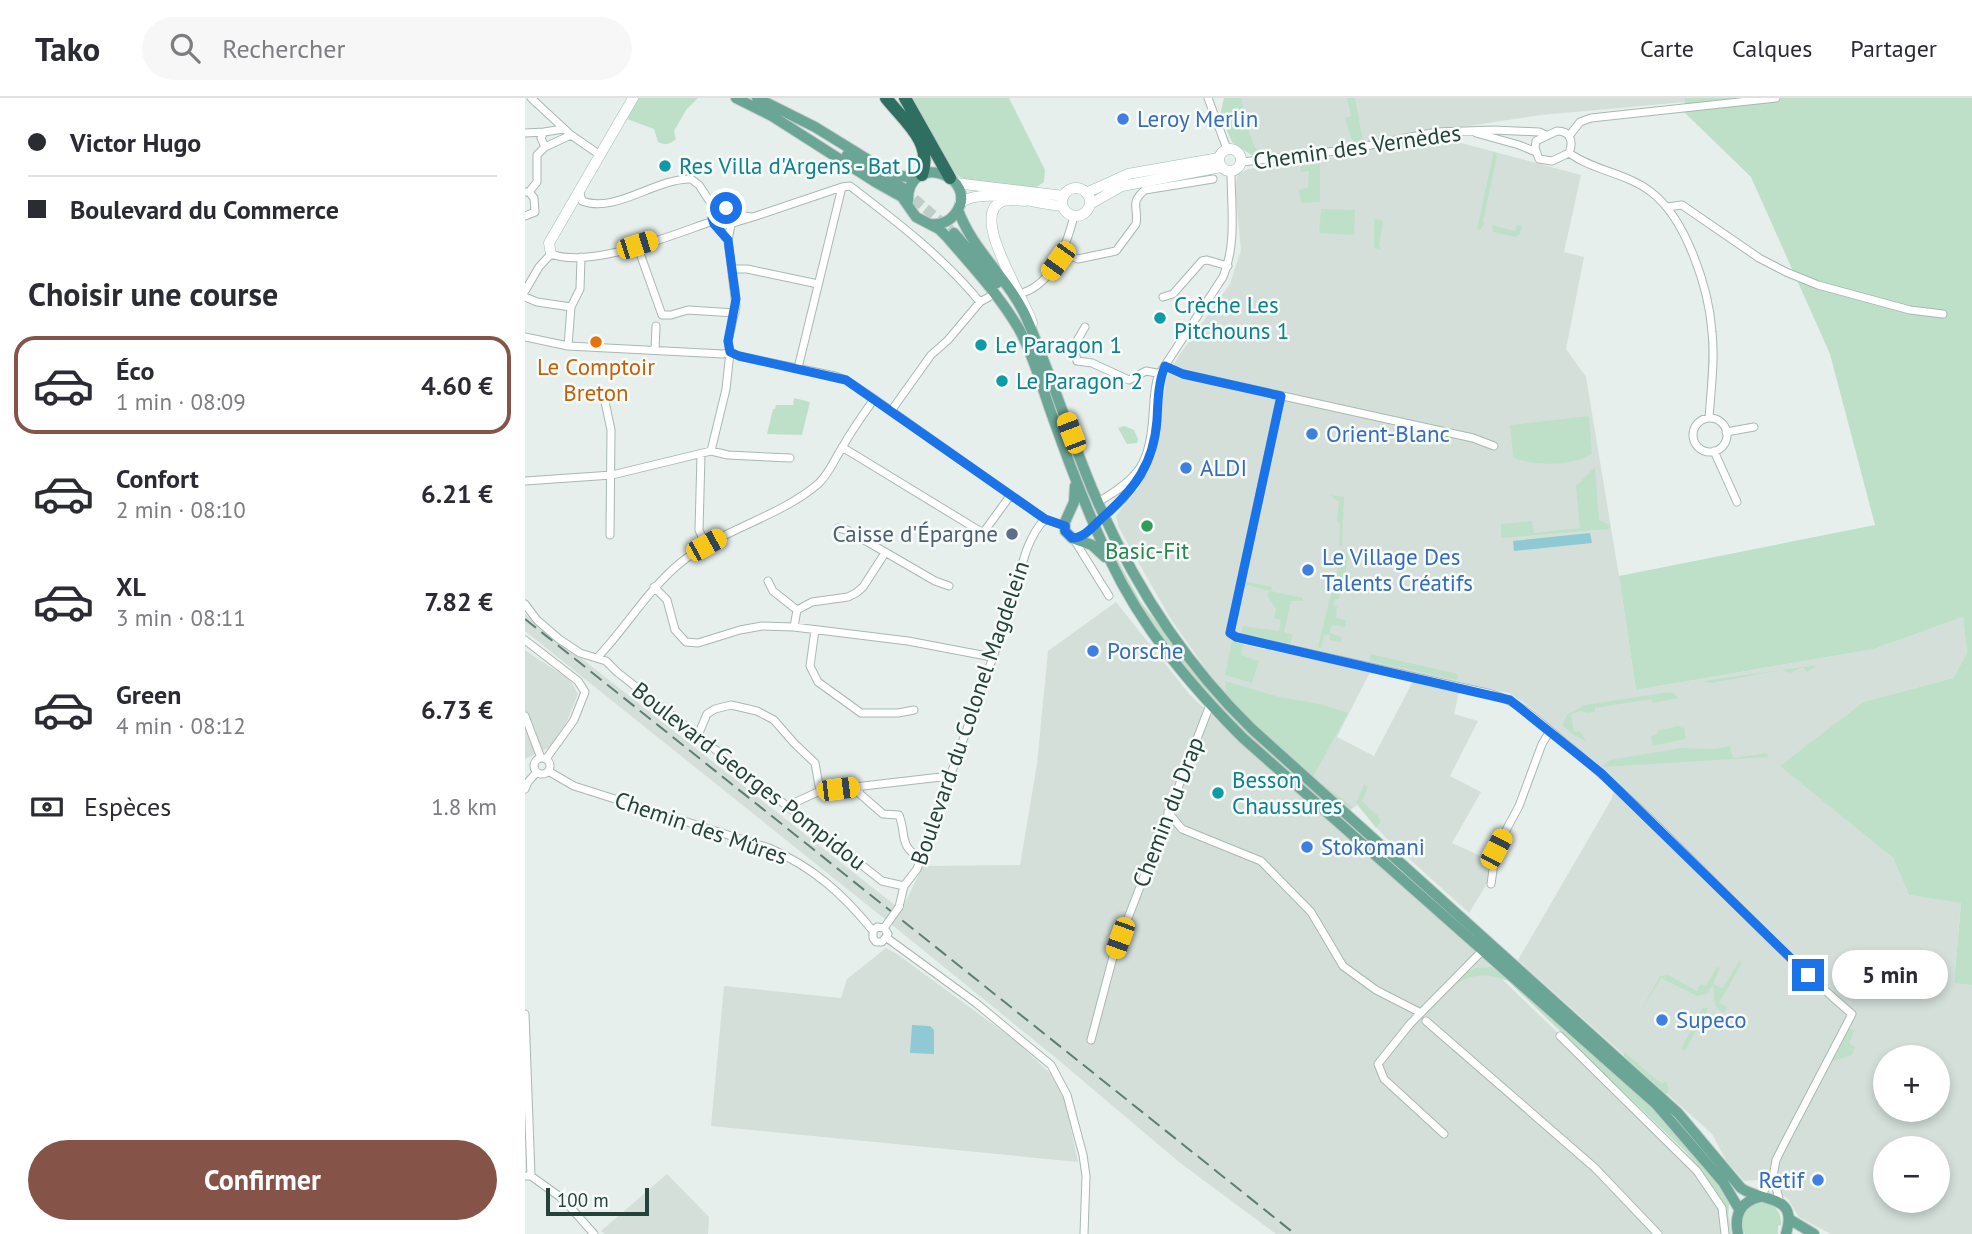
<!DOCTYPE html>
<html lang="fr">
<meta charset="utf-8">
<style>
body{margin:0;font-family:"PT Sans",sans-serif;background:#f7f7f7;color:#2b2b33;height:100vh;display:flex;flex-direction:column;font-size:26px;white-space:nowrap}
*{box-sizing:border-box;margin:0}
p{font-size:23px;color:#7c7c81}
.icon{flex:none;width:38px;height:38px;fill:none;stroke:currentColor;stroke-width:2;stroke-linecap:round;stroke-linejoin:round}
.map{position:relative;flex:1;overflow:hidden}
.sheet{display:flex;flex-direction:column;background:#fff;width:525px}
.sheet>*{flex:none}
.hud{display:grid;align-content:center;height:154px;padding:0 28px;background:#fff}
.tools{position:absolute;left:1348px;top:947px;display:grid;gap:14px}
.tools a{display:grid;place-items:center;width:77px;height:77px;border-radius:50%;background:#fff;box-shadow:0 4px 10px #0003;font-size:35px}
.scale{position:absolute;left:21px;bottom:18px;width:103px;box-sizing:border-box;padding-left:7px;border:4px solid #24423a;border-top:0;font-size:19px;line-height:24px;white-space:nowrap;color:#24423a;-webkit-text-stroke:5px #f7fbf9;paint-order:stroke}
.end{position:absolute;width:32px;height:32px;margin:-16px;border:9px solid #1a73e8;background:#fff;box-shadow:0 0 0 4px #fff}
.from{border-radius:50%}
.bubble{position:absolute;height:49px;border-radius:24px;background:#fff;box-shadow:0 4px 10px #0003;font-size:23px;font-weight:700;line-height:49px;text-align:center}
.car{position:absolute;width:21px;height:42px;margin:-21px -10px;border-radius:9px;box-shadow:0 0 5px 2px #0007;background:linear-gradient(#f5c518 24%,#345 0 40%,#f5c518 0 76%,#345 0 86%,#f5c518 0)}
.hud b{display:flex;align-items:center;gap:24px;height:66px;font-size:26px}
.hud b+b{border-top:2px solid #e1e1e2}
.hud i{width:18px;height:18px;background:#2b2b33}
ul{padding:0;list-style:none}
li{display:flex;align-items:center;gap:21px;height:98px;margin:0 14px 10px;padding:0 14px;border:4px solid transparent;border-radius:21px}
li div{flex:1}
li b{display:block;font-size:26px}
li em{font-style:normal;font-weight:700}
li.active{border-color:#855347}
li>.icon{width:63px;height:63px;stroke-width:1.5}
h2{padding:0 28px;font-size:32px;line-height:84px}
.pay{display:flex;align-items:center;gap:18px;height:77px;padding:0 28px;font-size:26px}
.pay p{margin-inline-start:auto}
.action{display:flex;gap:14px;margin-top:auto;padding:14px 28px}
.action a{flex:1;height:80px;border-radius:42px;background:#855347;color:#fff;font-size:28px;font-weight:700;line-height:80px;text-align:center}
header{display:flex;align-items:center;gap:42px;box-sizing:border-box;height:98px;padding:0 35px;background:#fff;border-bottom:2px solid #e1e1e2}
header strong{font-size:33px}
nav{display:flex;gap:38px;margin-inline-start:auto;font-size:24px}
.search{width:490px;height:63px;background:#f7f7f7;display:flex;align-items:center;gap:18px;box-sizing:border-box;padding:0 24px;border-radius:38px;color:#7c7c81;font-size:26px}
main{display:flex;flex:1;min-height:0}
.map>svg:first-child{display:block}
.built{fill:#d4dfda;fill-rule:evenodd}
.green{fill:#bfe0c8}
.water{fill:#8ec9d4}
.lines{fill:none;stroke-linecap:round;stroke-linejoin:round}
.primary-tunnel{stroke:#bfccc8;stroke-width:10;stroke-dasharray:10 5;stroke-linecap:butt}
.street-casing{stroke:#a8b8b2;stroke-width:9}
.secondary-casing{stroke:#a4bbb3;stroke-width:11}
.primary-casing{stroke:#c2cac8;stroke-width:12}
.highway-casing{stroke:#c2cac8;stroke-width:14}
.street{stroke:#fff;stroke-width:7}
.secondary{stroke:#fff;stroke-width:10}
.primary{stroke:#6aa596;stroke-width:10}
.highway{stroke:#2f6f62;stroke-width:12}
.rail{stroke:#5f7d75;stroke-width:2;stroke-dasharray:14 7;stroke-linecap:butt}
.street-bridge-casing{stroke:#a8b8b2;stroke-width:9;stroke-linecap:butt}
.street-bridge{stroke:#fff;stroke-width:7}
.route{stroke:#1a73e8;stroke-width:9}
.shop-dot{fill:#3f7fe0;stroke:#f7fbf9;stroke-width:2.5}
.culture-dot{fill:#0f9aa8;stroke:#f7fbf9;stroke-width:2.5}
.food-dot{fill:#e8710a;stroke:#f7fbf9;stroke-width:2.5}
.leisure-dot{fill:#2e9e5b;stroke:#f7fbf9;stroke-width:2.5}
.service-dot{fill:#5c6f8a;stroke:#f7fbf9;stroke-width:2.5}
.labels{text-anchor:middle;stroke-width:5;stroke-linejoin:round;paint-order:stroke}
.shop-label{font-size:23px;fill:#366cbe;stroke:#f7fbf9;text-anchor:start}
.street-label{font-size:23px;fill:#24423a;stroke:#f7fbf9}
.culture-label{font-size:23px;fill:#0d838f;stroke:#f7fbf9;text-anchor:start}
.food-label{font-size:23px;fill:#c56008;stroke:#f7fbf9}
.service-label{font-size:23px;fill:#4e5e75;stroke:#f7fbf9;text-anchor:end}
.leisure-label{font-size:23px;fill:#27864d;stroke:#f7fbf9}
</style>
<header>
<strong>Tako</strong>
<div class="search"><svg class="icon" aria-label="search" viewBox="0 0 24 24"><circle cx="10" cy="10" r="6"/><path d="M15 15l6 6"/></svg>Rechercher</div>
<nav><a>Carte</a><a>Calques</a><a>Partager</a></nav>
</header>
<main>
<section class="sheet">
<div class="hud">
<b><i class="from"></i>Victor Hugo</b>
<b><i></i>Boulevard du Commerce</b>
</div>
<h2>Choisir une course</h2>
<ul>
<li class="active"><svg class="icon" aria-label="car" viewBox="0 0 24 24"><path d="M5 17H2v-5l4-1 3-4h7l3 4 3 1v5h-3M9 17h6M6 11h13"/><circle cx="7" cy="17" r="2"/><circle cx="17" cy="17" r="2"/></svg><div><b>Éco</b><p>1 min · 08:09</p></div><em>4.60 €</em></li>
<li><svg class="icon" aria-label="car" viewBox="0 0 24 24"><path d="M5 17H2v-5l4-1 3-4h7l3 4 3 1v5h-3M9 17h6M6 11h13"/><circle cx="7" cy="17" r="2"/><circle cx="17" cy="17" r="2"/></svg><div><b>Confort</b><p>2 min · 08:10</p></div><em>6.21 €</em></li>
<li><svg class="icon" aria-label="car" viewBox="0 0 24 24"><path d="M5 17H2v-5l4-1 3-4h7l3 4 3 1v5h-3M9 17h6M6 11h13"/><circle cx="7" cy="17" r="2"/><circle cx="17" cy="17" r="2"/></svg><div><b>XL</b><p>3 min · 08:11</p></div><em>7.82 €</em></li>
<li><svg class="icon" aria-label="car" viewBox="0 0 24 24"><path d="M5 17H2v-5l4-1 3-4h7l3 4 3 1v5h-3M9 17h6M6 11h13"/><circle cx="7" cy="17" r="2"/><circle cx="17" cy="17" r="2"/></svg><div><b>Green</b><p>4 min · 08:12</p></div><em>6.73 €</em></li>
</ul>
<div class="pay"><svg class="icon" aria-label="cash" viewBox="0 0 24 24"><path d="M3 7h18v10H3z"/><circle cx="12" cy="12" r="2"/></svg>Espèces<p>1.8 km</p></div>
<div class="action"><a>Confirmer</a></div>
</section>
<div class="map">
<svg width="1447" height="1136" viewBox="0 0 1447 1136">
<rect width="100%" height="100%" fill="#e6efeb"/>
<path class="built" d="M711 0H1160V4L1016 17 731 60 719 42Z
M921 41 1056 77 1039 154 1059 159 1041 251 1061 279 1094 478 1111 592 1349 551 1438 519 1442 555 1428 580 1338 604 1256 668 1368 760 1384 797 1436 804 1429 884 1447 887V1136H1306L1274 1119 1263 1101 1242 1085 1233 1082 1219 1083 1202 1064 1187 1036 993 862 1086 702 1092 684 1006 610 984 595 710 535 708 544 845 574 812 639 849 658 888 583 934 594 929 616 953 623 925 678 956 694 927 745 958 759 964 769 963 784 944 815 860 739 832 707 824 713 702 601 645 520 594 430 591 418 615 387 631 355 641 281 653 259 705 186 716 152 710 90 713 76 723 71 798 61 894 42ZM1360 959H1412V1012H1360ZM1360 1050H1412V1102H1360Z
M591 504 665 597 737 664 950 851 980 884 1176 1073 1188 1089 1205 1122 1206 1136H751L654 1064 531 960 366 826 376 813 398 768 495 767 512 666 523 553Z
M0 516 371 808 361 822 0 533Z
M0 552 45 582 53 596 42 623 25 649 0 661Z
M361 850 372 856 488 941 525 975 539 999 553 1064 186 1028 199 888 316 900 322 881Z
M142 1076 184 1119 183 1136H80L76 1133Z"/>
<path class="green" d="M114 0H173L161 12 149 33 151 41C145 46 141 48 133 44L129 31 102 21Z
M388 0H484L520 72 519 84 510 90C492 88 450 87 435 79 424 73 396 14 388 0Z
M699 0H716L725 37 731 51 748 56 728 58 707 44 695 17Z
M822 0H830L838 43 828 45 820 20 826 18Z
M1160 0H1447V887L1429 885 1436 805 1384 797 1368 760 1255 668 1338 604 1428 580 1442 555 1438 519 1349 551 1111 592 1094 478 1350 427 1305 256 1226 79 1159 14Z
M969 53 972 58 958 124 960 125 955 132 952 131Z
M795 66V104L776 105 774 92 783 89 784 73 775 74 776 68Z
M796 111 830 112 829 137 794 135Z
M849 121 858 123 854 148 857 152 849 150Z
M967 127 990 133 992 127 997 128 995 136 990 139 968 134Z
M269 300 285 304 277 337 242 336 248 311H250L251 307H268Z
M1064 318 1067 356C1050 368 1006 369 988 359L985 327Z
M599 328 609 332 613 341 612 345 602 346 594 332 593 330Z
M1070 369 1074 422 1085 427 1084 431 976 440V426L1007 423 1009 435 1055 430 1051 388Z
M805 397 819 399 817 448 814 449 815 426 812 422 814 404Z
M578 435 615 503 686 596 705 617 764 673C744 656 722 639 704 620 651 566 609 504 578 435Z
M817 451 824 458 814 501H810L808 507 812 508 811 520 821 522 820 529 807 527 804 535 817 539 816 544 805 542 804 536 799 537 796 550 793 549Z
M719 483 747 489 746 493 778 500V503H766L759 534 768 537 765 546 716 536 718 528 754 533 756 522 749 520 751 511 742 497 745 493 718 486Z
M707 543 718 546 716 557 734 563 727 585 700 577Z
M845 556 933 576 932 582 845 563Z
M1293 567 1282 574 1278 569 1265 575 1257 572 1186 585 1178 583Z
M700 583 754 599 795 606 823 615 788 679 828 709 824 713 752 650 702 601Z
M1145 594 1150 596 1153 600 1128 605 1126 601 1070 610V614L1062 615 1056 613 1046 616 1049 634 1055 633 1061 643 1049 637 1037 627 1042 617 1059 607Z
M1153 628 1160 631V641L1128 648 1126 639 1132 636V633Z
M1205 648 1208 660 1242 655 1243 659 1077 669 1085 662 1157 650 1187 651Z
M839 687 843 689 837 703 853 718 856 724 851 730 831 704Z
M1214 863 1217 865 1194 905 1202 909 1199 915C1186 909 1190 898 1188 887L1182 896 1172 898 1136 880 1113 918 1135 878 1143 877 1172 893 1175 886 1181 888 1192 869 1195 870 1188 886 1198 890Z
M967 869 977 874 1134 1016 1193 1087 1204 1105 1203 1122 1190 1091 1161 1054 983 883C934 864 922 898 892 929L935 878 950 870Z
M1178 909 1183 911 1160 953 1156 951Z
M1325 930 1329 933 1324 945 1330 949 1327 957 1308 963Z
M1099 954 1137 986 1141 983 1144 992 1143 995 1141 996 1099 958Z
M1236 1104C1249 1105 1257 1114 1256 1127L1253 1128V1136H1220L1217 1131 1218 1114 1227 1106Z"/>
<path class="water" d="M1065 435 1067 445 989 453 988 443Z
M387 927 405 928 409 932V956L385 955Z"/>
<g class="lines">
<path class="primary-tunnel" d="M378 91 429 135"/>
<g class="street-casing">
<path id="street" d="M6 0 46 37 75 57
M683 0 702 51
M1032 33C1045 33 1049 43 1044 55L1027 63 1014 61 1010 50 1011 43Z
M0 35 19 34
M951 35 994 47 1011 54
M1044 38 1055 24 1066 20 1251 0
M20 49 16 40 19 34 38 31
M1044 55C1069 73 1102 75 1126 94 1161 120 1184 191 1187 234 1190 262 1186 291 1184 320
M717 64 820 52 912 34 969 32 1014 34 1021 37
M0 94H4L12 84V57L20 49 46 37
M55 95 57 103C90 116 131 80 166 81L174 87 191 113
M1142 109 1157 107 1234 160 1261 174 1293 187 1385 212 1418 216
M0 118 10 114 9 100 4 94
M228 119 317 89 325 88C371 123 418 159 455 204
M188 123 202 141
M208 125 228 119 208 117
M112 147 137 217H146L163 212 210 215
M537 154 553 161 591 153 611 126C614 109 604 105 620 92L688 81
M207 171H222L293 186
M0 193 14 169 26 156C66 171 147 137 188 123
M500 194C529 183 542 146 549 118
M0 199 12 204 46 209
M638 199 648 196 677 163 682 162 703 168
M560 229 549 248 552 263 567 265 604 282 621 273 637 276
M0 239 43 248 198 256 205 254 214 258 310 278 321 282 345 298 520 421 540 428
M43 248 46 209 55 191 56 159
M130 252 131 228
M640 268 658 276 948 340 969 348
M273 270 317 89
M756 298 705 535 711 539 967 596C997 605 1018 627 1041 646 1143 729 1227 831 1327 916L1259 1046 1251 1062 1248 1079 1235 1099
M79 299 86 332 85 437
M366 313 406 257 423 242 455 204 464 199
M1168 337a17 17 0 1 1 34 0a17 17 0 1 1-34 0Z
M1201 334 1229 329
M317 349 458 435 485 398
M186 353 201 291 205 254 203 243 211 208 203 142 208 117 201 110 191 113
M1189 353 1212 404
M176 357 174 432 181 448
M0 383 87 377 186 353 203 357 265 360
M573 404C615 380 625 365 628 317 629 304 629 291 633 278L698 179C712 146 706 108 706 73
M580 418 598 401 616 377
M313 430 322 432 410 483 424 488
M548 440 584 498
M243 483 248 493 272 512
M129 489 142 502 150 532 161 544 173 545 215 532 237 528 269 529 383 543 467 559
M0 506 12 522 34 541 55 555 81 563 92 574 357 783 379 788
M269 529 272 512 287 504 323 499 331 495 338 489 360 455
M290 532 285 568 293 584 336 615H373L389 612
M0 542 53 583 60 594 49 622 21 661
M73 559C102 528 122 493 154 466 196 431 253 420 293 386 304 376 309 362 317 350 326 333 338 317 349 301
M0 618 16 660
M173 637 182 616 190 611 206 607 232 613 249 622 269 645 290 665 295 693
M9 668a8 8 0 1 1 16 0a8 8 0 1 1-16 0Z
M23 673 49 688 244 750C288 769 318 796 348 833
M332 689 335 696 358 716 374 717C382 738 373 747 396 761
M0 691 3 684 11 675
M262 708 295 693 416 679 424 681
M643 714 657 731 736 763 786 814 818 868 851 892 896 915
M966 786 971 751 994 708 1017 646 1025 633
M374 809 379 788 392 771C422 686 453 600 484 515 495 485 496 446 520 421
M359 830 363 836 357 844H351L348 840V833L352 829 359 830 364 823
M362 840 451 905 526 967 542 997 558 1057 561 1078 559 1136
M0 916 6 1078
M901 923 1070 1070 1133 1136
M1035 938 1172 1073 1197 1110 1200 1136
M566 942 588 859 685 607
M919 1036 859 981 853 966 885 926 958 852
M0 1078H6L38 1101 69 1136
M1248 1079 1255 1104"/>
</g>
<g class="secondary-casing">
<path id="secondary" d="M694 62a11 11 0 1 1 22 0a11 11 0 1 1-22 0Z
M430 85 539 98
M537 104a14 14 0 1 1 28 0a14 14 0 1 1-28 0Z
M561 95 603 76 694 60
M500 103C494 103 485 101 478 103 442 115 501 202 507 225
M435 105C458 88 509 106 537 108
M565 106 597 88 696 69
M26 156 24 145 108 0"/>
</g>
<g class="primary-casing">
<path id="primary" d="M211 0 247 18 352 85 377 99 391 119 414 131 422 139C447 168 474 197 494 231 509 258 517 290 528 320 545 368 563 416 585 462 617 530 665 587 718 640L1131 1006 1198 1084 1214 1111
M232 0 290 29 368 77 391 80
M322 57 378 90
M383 103C382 51 458 79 430 116 424 124 415 127 405 126
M433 112C448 153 483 180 501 219 526 276 544 336 568 393 606 482 658 564 727 631L1153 1015 1216 1090C1237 1105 1274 1095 1261 1136
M429 135 472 185
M550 388 549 404 540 424V433L547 440 567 447 580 459
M1264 1121 1289 1136
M1213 1136C1209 1117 1215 1104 1235 1099"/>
</g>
<g class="highway-casing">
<path id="highway" d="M361 0C380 24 408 44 397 77
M380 0 425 80"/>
</g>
<use href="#street" class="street"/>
<use href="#secondary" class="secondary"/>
<use href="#primary" class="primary"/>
<use href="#highway" class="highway"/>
<path class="rail" d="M0 521 770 1136"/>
<g class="street-bridge-casing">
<path id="street-bridge" d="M364 823 374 809"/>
</g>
<use href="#street-bridge" class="street-bridge"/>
</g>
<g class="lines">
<path class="route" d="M201 110 191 113 187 120 189 126 203 142 211 201 203 243 205 254 214 258 321 282 520 421 540 428V433L547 440C560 440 569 427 578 419 610 391 629 365 632 322 633 304 633 285 640 268L658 276 756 298 705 535 711 539 985 602 1076 675 1283 877"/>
</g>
<g class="shop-dot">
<circle cx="598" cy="21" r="7"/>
<circle cx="787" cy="336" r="7"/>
<circle cx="661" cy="370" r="7"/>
<circle cx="783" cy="472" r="7"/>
<circle cx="568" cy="553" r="7"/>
<circle cx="782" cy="749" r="7"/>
<circle cx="1137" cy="922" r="7"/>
<circle cx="1293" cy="1082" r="7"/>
</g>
<g class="culture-dot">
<circle cx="140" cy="68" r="7"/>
<circle cx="635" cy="220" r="7"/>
<circle cx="456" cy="247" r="7"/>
<circle cx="477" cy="283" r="7"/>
<circle cx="693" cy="695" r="7"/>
</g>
<circle class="food-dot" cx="71" cy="244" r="7"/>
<circle class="leisure-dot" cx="622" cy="428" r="7"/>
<circle class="service-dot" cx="487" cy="436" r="7"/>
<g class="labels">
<g class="shop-label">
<text x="612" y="29">Leroy Merlin</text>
<text x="801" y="344">Orient-Blanc</text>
<text x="675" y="378">ALDI</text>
<text x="797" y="467">Le Village Des<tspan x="797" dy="26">Talents Créatifs</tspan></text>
<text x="582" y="561">Porsche</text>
<text x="796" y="757">Stokomani</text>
<text x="1151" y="930">Supeco</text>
<text x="1279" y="1090" text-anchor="end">Retif</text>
</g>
<g class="street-label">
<text transform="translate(832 49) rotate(-8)" y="8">Chemin des Vernèdes</text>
<text transform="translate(445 615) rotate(-71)" y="8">Boulevard du Colonel Magdelein</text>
<text transform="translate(224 678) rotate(38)" y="8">Boulevard Georges Pompidou</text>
<text transform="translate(643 714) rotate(-69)" y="8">Chemin du Drap</text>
<text transform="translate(176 730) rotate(19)" y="8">Chemin des Mûres</text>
</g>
<g class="culture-label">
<text x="154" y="76">Res Villa d'Argens - Bat D</text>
<text x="649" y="215">Crèche Les<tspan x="649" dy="26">Pitchouns 1</tspan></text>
<text x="470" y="255">Le Paragon 1</text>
<text x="491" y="291">Le Paragon 2</text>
<text x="707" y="690">Besson<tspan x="707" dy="26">Chaussures</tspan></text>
</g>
<g class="food-label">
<text x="71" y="277">Le Comptoir<tspan x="71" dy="26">Breton</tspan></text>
</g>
<g class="service-label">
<text x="473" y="444">Caisse d'Épargne</text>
</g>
<g class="leisure-label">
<text x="622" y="461">Basic-Fit</text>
</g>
</g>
</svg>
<div class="tools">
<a>+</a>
<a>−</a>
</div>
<div class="scale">100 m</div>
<i class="end from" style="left:201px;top:110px"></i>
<i class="end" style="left:1283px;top:877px"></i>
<div class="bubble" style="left:1307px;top:852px;width:116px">5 min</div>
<i class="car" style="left:112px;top:147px;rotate:72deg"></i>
<i class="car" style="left:533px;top:163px;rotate:216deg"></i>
<i class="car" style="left:546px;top:335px;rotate:339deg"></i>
<i class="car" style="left:181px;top:447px;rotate:61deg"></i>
<i class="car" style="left:313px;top:691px;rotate:83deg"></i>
<i class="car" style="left:971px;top:751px;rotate:28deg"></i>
<i class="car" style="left:595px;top:840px;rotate:200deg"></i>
</div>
</main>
